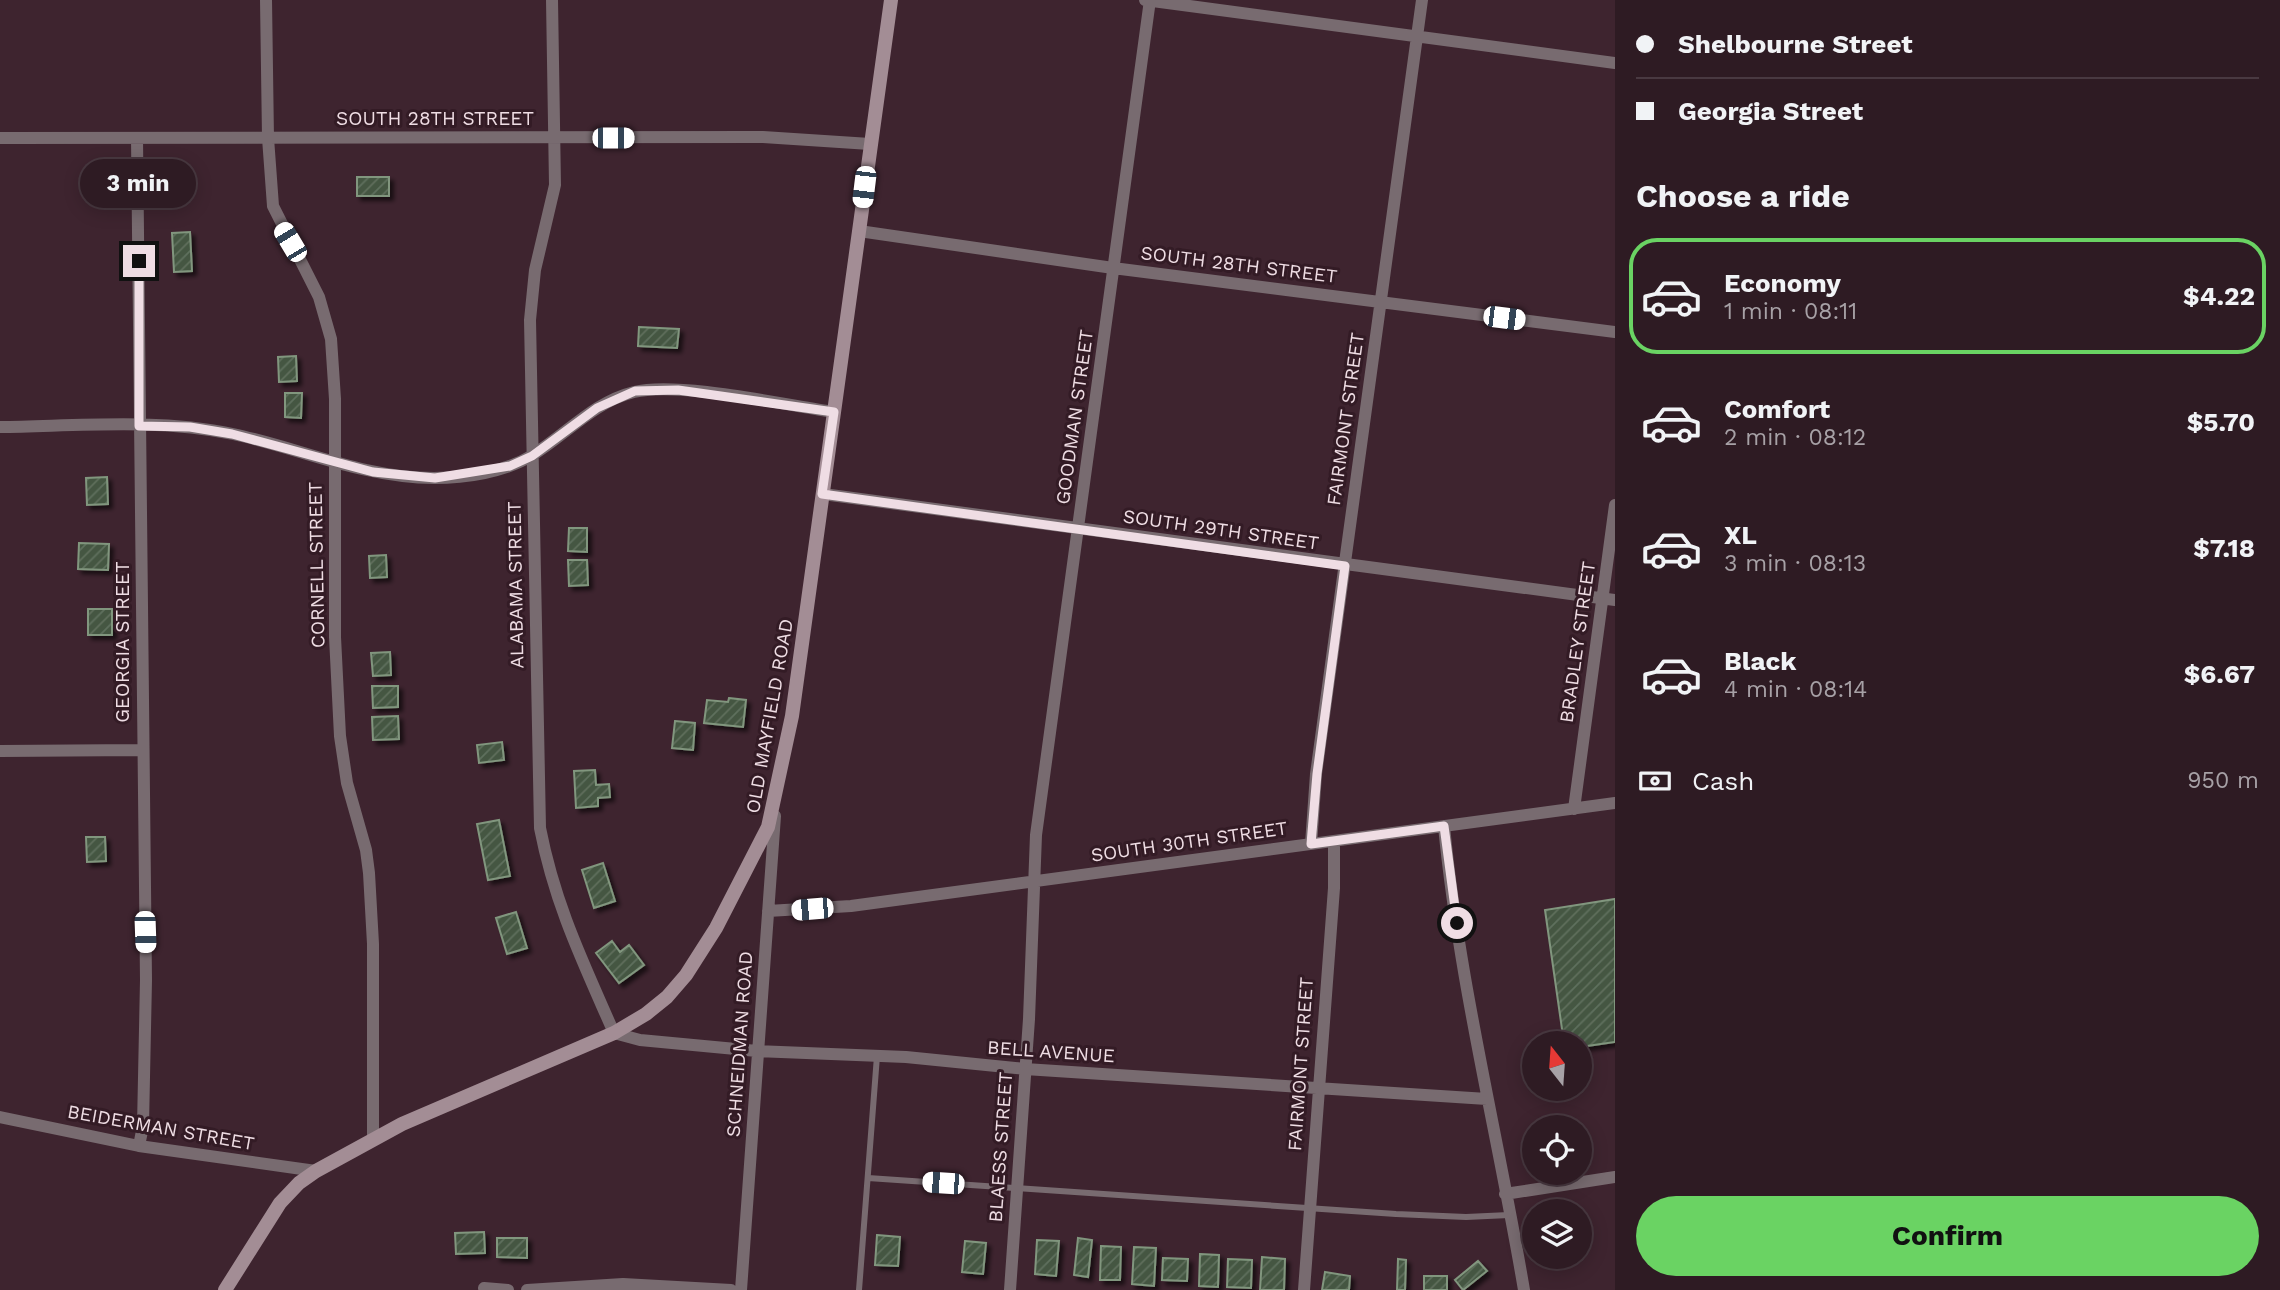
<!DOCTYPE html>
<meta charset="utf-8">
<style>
body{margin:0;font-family:"Work Sans",sans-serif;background:#3a2830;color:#f1f3f6;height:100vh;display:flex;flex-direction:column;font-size:26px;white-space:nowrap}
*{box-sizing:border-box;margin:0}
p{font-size:23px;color:#a7a1a6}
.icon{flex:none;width:38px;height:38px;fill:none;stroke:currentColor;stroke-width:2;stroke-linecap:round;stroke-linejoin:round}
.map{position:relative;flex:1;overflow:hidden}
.details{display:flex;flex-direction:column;background:#2e1b23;width:665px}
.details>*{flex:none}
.top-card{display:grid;align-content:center;height:154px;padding:0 21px;background:#2e1b23}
.needle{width:46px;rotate:343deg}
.tools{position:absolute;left:1522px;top:1031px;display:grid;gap:14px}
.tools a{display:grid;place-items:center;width:70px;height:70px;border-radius:50%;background:#2e1b23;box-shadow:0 4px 18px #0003,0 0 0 2px #493941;font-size:35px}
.end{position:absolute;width:32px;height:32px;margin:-16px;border:9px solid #efdde4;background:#111;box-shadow:0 0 0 4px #111}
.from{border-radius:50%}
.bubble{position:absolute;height:49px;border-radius:24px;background:#2e1b23;box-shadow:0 4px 18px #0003,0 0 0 2px #493941;font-size:23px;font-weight:700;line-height:49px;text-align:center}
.car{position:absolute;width:21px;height:42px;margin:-21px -10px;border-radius:9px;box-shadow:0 0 5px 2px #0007;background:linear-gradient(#fff 24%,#345 0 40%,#fff 0 76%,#345 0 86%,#fff 0)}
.top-card b{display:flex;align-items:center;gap:24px;height:66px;font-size:26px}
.top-card b+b{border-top:2px solid #493941}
.top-card i{width:18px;height:18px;background:#f1f3f6}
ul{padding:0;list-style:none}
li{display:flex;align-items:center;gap:21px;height:116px;margin:0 14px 10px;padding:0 7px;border:4px solid transparent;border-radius:28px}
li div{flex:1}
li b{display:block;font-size:26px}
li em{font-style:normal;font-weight:700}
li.active{border-color:#6ad363}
li>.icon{width:63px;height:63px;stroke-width:1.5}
h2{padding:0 21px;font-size:32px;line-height:84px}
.pay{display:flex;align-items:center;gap:18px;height:77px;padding:0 21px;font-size:26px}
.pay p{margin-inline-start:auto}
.button{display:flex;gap:14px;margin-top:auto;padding:14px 21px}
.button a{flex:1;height:80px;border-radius:42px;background:#6ad363;color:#111;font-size:28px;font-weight:700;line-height:80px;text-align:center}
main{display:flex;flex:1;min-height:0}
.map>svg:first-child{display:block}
.building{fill:url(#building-hatch);stroke:#81967e;stroke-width:2;filter:url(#shadow)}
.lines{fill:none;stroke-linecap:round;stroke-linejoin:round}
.service{stroke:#786b70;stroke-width:6}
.minor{stroke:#786b70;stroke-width:12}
.secondary{stroke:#a38d95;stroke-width:14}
.route{stroke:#efdde4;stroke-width:9}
.labels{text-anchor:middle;stroke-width:6;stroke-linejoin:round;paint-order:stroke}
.street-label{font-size:19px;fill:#efdde4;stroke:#331b25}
</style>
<main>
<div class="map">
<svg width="1615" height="1290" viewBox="0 0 1615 1290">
<defs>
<pattern id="building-hatch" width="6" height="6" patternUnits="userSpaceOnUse" patternTransform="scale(1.75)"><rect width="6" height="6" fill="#445742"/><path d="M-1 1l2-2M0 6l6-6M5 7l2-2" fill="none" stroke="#5f6f5d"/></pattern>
<filter id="shadow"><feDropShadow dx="4" dy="4" stdDeviation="2" flood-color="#0009"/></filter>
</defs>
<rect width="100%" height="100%" fill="#3e242f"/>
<path class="building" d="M357 177H389V196H357Z
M190 232 192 271 174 272 172 233Z
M639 327 679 329 677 348 638 346Z
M296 356 297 381 279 382 278 357Z
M285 393H302L301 418 285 417Z
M107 477 108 504 87 505 86 478Z
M569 528H587V552L568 551Z
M79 543 109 544 108 570 78 569Z
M386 555 387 577 370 578 369 556Z
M568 560H587L588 585 569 586Z
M88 609H112V635H88Z
M390 652 391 675 373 676 371 653Z
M372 686H398V707L373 708Z
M729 698 746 700 743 727 704 723 707 700 728 702Z
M398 716 399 739 373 740 372 717Z
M675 721 695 723 693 750 672 748Z
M502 742 504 760 479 763 477 745Z
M595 770 596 785 609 784 610 797 598 798V806L576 808 574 771Z
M499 820 510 876 488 880 477 824Z
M86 837H105L106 861 87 862Z
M603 863 615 901 594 908 582 870Z
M1615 899V1042L1580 1047V1043H1564L1545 910Z
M516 912 527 948 507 954 496 918Z
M612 941 620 952 629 945 644 965 619 983 596 953Z
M484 1232 485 1253 456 1254 455 1233Z
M877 1235 900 1237 898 1266 875 1265Z
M497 1238H527V1258L497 1257Z
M1078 1238 1092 1240 1088 1277 1074 1275Z
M1037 1240 1059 1241 1056 1276 1035 1274Z
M965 1241 986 1243 983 1274 962 1272Z
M1101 1246 1121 1247 1120 1280H1100Z
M1134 1247 1156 1248 1154 1286 1132 1284Z
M1200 1254 1219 1255 1218 1287 1199 1286Z
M1262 1257 1285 1259 1284 1290H1260Z
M1163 1258 1188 1259 1187 1281 1162 1280Z
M1228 1259 1252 1260 1251 1288 1227 1287Z
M1398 1259 1406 1260 1405 1290H1397Z
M1478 1261 1487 1271 1463 1290 1455 1280Z
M1325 1272 1350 1276 1349 1290H1322Z
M1424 1276H1447V1290H1424Z"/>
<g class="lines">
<path class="service" d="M868 1178 1396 1214 1466 1217 1509 1215
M859 1290 877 1056"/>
<path class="minor" d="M266 0 268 138 273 206 319 297 331 339 335 399V637L340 736 347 783 366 850 369 873 373 944V1139
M552 0 555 185 535 270 530 320 540 828C555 905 583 962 614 1033L640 1040 757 1051 906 1057 1025 1069 1487 1099
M1145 0 1615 63
M0 138 763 137 870 144
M137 138 146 980 143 1126 139 1146
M859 231 1113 268 1615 332
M0 427C76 426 158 418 233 434 300 448 363 478 434 478 465 478 505 472 531 456 566 435 593 402 634 392 678 381 785 405 834 412
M823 494 1615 600
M0 751 141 750
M1574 809 1615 505
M1444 826C1459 982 1498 1135 1524 1290
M1311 844 1316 774 1422 0
M768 911 851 906 1615 803
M0 1117 139 1146 316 1171
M1505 1194 1615 1177
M484 1288 508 1290
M527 1290 623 1284 731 1290
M741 1290 775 816
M1010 1290 1029 1019 1036 835 1150 0
M1304 1290 1334 888V841"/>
<path class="secondary" d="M225 1290 280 1203 299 1183 316 1171 402 1124 614 1033 646 1014 667 997 686 975 716 928 768 827 792 716 891 0"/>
</g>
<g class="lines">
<path class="route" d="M139 261V426L190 427 232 434 373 472 435 478 510 466 532 456 597 408 635 391 678 390 834 412 822 494 1345 566 1317 774 1311 844 1444 826 1457 923"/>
</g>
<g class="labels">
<g class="street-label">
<text x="435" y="125">SOUTH 28TH STREET</text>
<text transform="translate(1239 264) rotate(7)" y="7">SOUTH 28TH STREET</text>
<text transform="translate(1074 417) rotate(-82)" y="7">GOODMAN STREET</text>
<text transform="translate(1345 419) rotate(-82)" y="7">FAIRMONT STREET</text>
<text transform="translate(1221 529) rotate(8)" y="7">SOUTH 29TH STREET</text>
<text transform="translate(316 565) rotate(-91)" y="7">CORNELL STREET</text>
<text transform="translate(515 585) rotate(-91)" y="7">ALABAMA STREET</text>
<text transform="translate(122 642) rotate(-90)" y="7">GEORGIA STREET</text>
<text transform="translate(1577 642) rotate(-82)" y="7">BRADLEY STREET</text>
<text transform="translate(769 716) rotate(-80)" y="7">OLD MAYFIELD ROAD</text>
<text transform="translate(1189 841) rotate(-8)" y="7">SOUTH 30TH STREET</text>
<text transform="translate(739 1044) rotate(-86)" y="7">SCHNEIDMAN ROAD</text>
<text transform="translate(1051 1051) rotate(4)" y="7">BELL AVENUE</text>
<text transform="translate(1300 1064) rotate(-86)" y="7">FAIRMONT STREET</text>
<text transform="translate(161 1127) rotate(10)" y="7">BEIDERMAN STREET</text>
<text transform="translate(1000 1147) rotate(-86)" y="7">BLAESS STREET</text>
</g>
</g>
</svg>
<div class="tools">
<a><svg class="needle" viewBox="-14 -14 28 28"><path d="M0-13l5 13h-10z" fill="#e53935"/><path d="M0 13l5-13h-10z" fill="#a7a1a6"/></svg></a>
<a><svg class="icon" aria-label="locate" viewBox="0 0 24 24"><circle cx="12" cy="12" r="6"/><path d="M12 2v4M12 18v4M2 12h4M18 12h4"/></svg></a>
<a><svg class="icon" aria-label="layers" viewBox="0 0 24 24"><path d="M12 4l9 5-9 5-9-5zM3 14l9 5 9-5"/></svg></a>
</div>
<i class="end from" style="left:1457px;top:923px"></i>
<i class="end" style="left:139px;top:261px"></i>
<div class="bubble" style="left:80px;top:159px;width:116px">3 min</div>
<i class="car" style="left:613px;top:138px;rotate:90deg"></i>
<i class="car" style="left:864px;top:187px;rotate:187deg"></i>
<i class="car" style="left:290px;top:242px;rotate:329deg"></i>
<i class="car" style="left:1504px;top:318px;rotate:97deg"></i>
<i class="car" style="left:812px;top:909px;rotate:265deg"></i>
<i class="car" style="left:145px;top:932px;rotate:178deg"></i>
<i class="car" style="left:943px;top:1183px;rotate:274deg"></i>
</div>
<section class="details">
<div class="top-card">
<b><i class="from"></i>Shelbourne Street</b>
<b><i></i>Georgia Street</b>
</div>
<h2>Choose a ride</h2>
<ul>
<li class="active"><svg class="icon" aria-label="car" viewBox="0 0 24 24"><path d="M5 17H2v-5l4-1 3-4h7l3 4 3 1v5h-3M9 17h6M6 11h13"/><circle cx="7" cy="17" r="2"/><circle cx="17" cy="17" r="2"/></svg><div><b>Economy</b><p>1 min · 08:11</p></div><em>$4.22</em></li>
<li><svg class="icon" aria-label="car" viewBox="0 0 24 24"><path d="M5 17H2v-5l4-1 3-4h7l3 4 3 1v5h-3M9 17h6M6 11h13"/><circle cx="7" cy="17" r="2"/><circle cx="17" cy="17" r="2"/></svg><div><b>Comfort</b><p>2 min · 08:12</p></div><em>$5.70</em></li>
<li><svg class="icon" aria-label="car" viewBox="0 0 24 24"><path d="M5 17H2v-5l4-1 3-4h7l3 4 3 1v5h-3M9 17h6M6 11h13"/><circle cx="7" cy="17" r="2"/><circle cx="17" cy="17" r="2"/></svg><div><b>XL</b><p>3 min · 08:13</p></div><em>$7.18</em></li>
<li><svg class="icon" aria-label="car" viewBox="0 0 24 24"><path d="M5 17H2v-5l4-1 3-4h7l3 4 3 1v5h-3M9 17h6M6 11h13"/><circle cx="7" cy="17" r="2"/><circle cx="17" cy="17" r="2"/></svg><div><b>Black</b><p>4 min · 08:14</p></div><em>$6.67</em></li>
</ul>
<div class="pay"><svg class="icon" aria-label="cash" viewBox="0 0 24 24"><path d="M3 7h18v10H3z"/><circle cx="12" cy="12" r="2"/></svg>Cash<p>950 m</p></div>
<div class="button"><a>Confirm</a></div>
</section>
</main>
